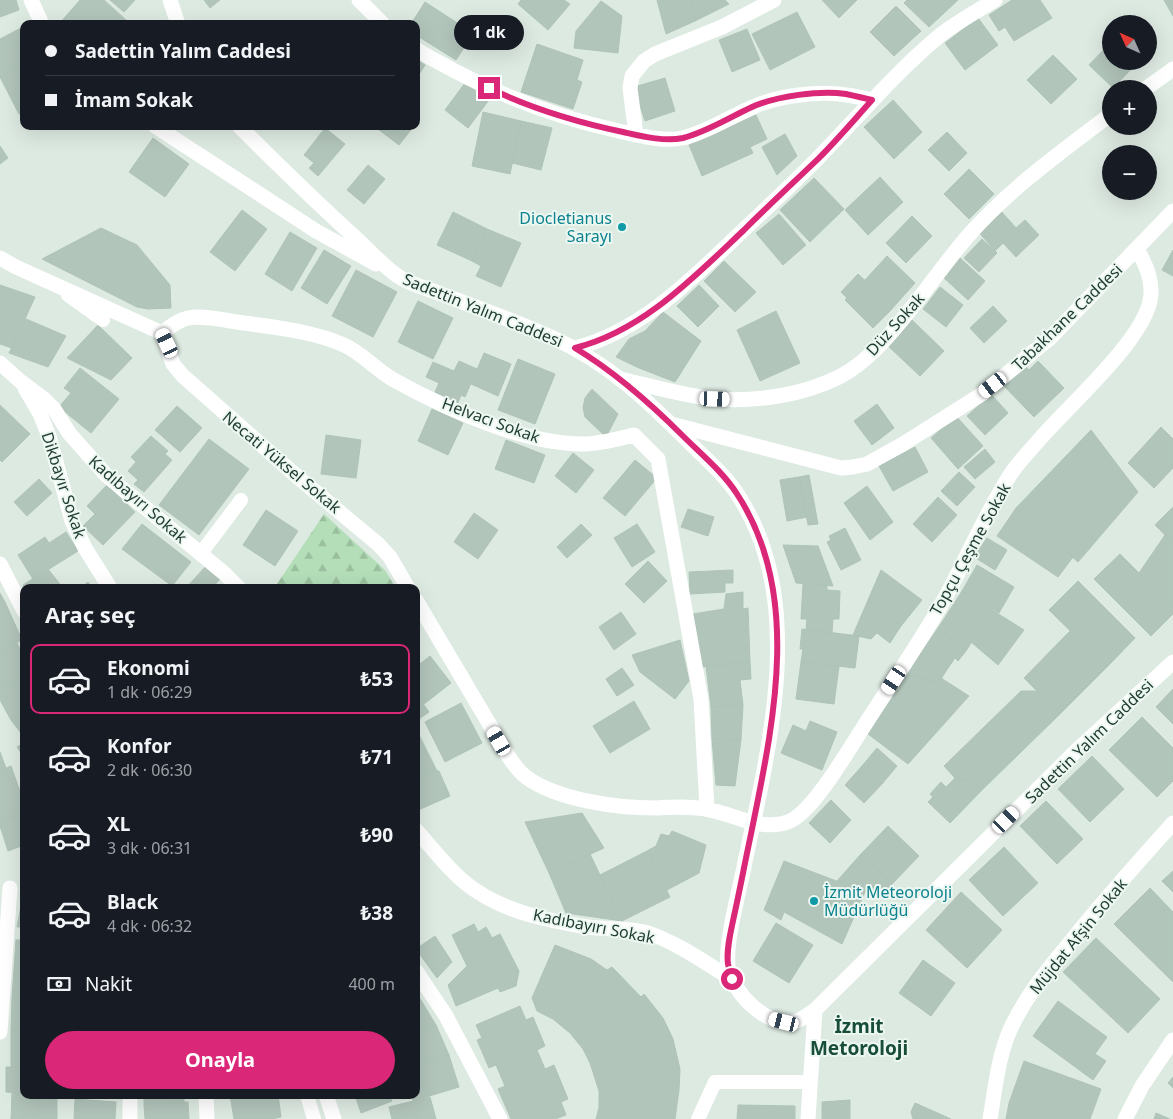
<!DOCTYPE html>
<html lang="tr">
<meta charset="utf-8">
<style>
body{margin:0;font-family:"Noto Sans",sans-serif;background:#20242c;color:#f1f3f6;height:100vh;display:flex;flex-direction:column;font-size:19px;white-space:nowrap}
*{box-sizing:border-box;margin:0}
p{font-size:16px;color:#9ea1a6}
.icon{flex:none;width:28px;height:28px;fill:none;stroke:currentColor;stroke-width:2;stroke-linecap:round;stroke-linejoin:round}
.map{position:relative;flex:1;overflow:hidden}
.details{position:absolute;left:20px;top:584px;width:400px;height:515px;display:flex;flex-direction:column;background:#171b24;border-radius:10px;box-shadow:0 5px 20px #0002}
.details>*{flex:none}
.banner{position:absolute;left:20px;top:20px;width:400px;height:110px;border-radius:10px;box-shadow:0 5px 20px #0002;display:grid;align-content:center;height:110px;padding:0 25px;background:#171b24}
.needle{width:32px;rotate:315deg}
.controls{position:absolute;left:1102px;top:15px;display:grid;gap:10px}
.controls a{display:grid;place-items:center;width:55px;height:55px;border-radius:50%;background:#171b24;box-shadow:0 5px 20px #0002;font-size:25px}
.end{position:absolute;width:22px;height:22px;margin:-11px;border:6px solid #db2777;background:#fff;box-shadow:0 0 0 2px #fff}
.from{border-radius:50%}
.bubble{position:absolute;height:35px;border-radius:18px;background:#171b24;box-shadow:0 5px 20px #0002;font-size:16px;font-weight:700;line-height:35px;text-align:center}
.car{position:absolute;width:15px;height:30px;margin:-15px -8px;border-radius:6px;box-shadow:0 0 4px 1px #0007;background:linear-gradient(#fff 24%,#345 0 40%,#fff 0 76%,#345 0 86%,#fff 0)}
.banner b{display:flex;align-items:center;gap:18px;height:48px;font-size:19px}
.banner b+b{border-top:1px solid #363941}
.banner i{width:12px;height:12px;background:#f1f3f6}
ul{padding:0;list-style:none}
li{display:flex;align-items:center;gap:15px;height:70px;margin:0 10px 8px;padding:0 15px;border:2px solid transparent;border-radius:10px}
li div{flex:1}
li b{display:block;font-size:19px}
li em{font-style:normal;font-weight:700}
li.selected{border-color:#db2777}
li>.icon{width:45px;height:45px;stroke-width:1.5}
h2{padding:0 25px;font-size:22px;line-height:60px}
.pay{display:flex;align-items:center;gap:12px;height:55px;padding:0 25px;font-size:19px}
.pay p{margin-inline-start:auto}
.button{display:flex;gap:10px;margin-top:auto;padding:10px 25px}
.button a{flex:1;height:58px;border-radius:30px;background:#db2777;color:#fff;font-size:20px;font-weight:700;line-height:58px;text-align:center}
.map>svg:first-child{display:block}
.forest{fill:url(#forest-firs)}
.building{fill:#b2c5bb;stroke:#afc4b8}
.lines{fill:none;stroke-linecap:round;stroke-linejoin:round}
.service{stroke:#fff;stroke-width:14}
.minor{stroke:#fff;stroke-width:15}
.secondary{stroke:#fff;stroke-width:15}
.route{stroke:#db2777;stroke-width:6}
.culture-dot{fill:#0f9aa8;stroke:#edf7f1;stroke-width:2}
.labels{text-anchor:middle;stroke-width:4;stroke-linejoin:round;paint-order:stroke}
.culture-label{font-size:16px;fill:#0d838f;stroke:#edf7f1;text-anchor:end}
.street-label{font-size:16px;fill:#1d3b2e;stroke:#edf7f1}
.quarter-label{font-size:19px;font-weight:bold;fill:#184e39;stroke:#edf7f1}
</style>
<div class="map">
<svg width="1173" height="1119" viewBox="0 0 1173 1119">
<defs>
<pattern id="forest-firs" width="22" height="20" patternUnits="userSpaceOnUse" patternTransform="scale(1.25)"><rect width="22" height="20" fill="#b3deb8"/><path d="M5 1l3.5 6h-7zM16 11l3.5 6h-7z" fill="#9abf9e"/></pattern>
</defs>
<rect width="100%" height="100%" fill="#ddeae2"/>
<path class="forest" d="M324 514 385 570 395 587H275Z"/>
<path class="building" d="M0 0H16L19 10 0 17Z
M80 0H104L126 20 122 24H59Z
M110 0H135L124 12Z
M204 0H220L210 8Z
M521 0H564L570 4 548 30 518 4Z
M657 0H692L695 21 666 34Z
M692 0H725L729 4 695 21Z
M822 0H857L839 18Z
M907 0H958L929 27 904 3Z
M1012 0H1040L1052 18 1014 41 1005 27 999 31 989 15Z
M1164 0H1173V16Z
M601 1 622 16 618 53 574 48 576 31Z
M425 2 482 39 476 49 467 43 456 60 416 35V24H411Z
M896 6 921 31 894 56 870 32Z
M797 12 815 47 770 70 752 34Z
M978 18 998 45 965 70 945 43Z
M21 28 24 33V64L0 77V39Z
M747 29 760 60 732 72 719 40Z
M1111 42V61H1139L1113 88 1089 65Z
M537 44 583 60 577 80 582 82 573 109 521 92Z
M1053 55 1077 79 1051 104 1027 80Z
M416 59 425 65 416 79Z
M24 64V112L19 114 0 77Z
M665 78 675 111 645 121 634 87Z
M465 83 489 100 468 128 445 110Z
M893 100 922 132 894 159 864 127Z
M483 112 521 121 510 174 472 166Z
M756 115 767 139 750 147 753 153 702 176 689 145Z
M521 121 552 128 541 170 512 163Z
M380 126H412L413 127 399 145 378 129Z
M325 128 345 144 318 176 309 168 314 163 304 155Z
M947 132 967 153 949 171 928 150Z
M785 134 797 156 777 175 762 147Z
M153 138 189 164 165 197 129 172Z
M0 146 8 158 0 164Z
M368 165 385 179 364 204 347 190Z
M969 169 994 194 969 219 944 194Z
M880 177 903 202 868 235 845 210Z
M814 178 844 209 810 242 780 210Z
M242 210 267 229 235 271 210 252Z
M1000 210 1016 228 1025 220 1039 235 1016 257 1003 243 995 251 978 231Z
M453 212 487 229 472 261 437 245Z
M779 214 806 245 783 265 756 233Z
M912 216 932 236 906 263 886 243Z
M101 228 137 245 170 285 171 308 148 309 137 307 42 259Z
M487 229 521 243 501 287 476 276 481 266 472 261Z
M290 232 317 248 292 291 265 274Z
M982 239 997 253 979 272 964 258Z
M324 250 351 266 327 304 301 288Z
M1173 250V276L1162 270Z
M887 256 915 283 890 311 867 289 871 286 865 280Z
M960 258 985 281 968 300 943 277Z
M724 261 756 292 735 312 704 281Z
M356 270 397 292 373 337 332 316Z
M858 274 871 286 867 289 890 311 873 328 845 300 847 298 841 292Z
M0 285 35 297 12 348 0 344Z
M699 285 719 306 698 327 677 306Z
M940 287 963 305 946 327 923 309Z
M418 301 453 318 433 359 398 342Z
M993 306 1007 321 984 343 970 328Z
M776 311 800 363 760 381 737 330Z
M663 312 701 341 675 382 639 368 658 341 645 331Z
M26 319 66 336 48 367 9 353Z
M911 319 944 351 920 376 887 345Z
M98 325 132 358 111 380 67 358Z
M645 331 658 341 639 368 616 357 629 339Z
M484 353 511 364 498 396 471 384Z
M518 359 555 374 535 424 498 410Z
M459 361 477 369 465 397 461 395 458 403 435 392 439 383 426 377 433 362 454 371Z
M1038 361 1064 388 1034 417 1003 385 1024 364 1029 370Z
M80 368 119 399 91 433 59 407 71 393 64 388Z
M592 389 618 414 606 437 585 417 583 408 585 398Z
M991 394 1008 413 985 435 967 416Z
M877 404 894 428 872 445 854 421Z
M0 405 30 434 2 462 0 460Z
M177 406 202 428 180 452 155 430Z
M432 409 463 423 448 455 418 441Z
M956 416 983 446 958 469 931 438Z
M1161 427 1173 439V468L1154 488 1128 463Z
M1091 430 1138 492 1078 562 1016 508Z
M326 435 361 440 356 478 321 474Z
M151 436 168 451 165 454 172 460 144 492 134 484 138 480 128 471 136 462 131 457Z
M209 439 249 469 199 535 159 505Z
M506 440 545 455 534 483 495 469Z
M915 447 928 472 893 491 879 466Z
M985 449 995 462 975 479 964 467Z
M573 453 594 470 576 493 555 476Z
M635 460 657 478 625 516 603 498Z
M959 472 975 487 957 506 941 491Z
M809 475 818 524 808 525 799 477Z
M799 477 807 517 787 521 780 480Z
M39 479 52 493 27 516 14 502Z
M107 485 135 512 103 545 83 526 95 514 87 506Z
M867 486 893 522 870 540 844 503Z
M938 497 957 515 932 542 913 524Z
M1173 507V543L1155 525Z
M1016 508 1073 557 1058 577 997 536Z
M688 509 714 517 708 536 681 527Z
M266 510 298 531 275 566 243 545Z
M474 513 498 530 478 559 454 542Z
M142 524 191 562 172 586 122 549Z
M581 524 592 535 567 558 557 547Z
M637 524 655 552 632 567 614 538Z
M845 528 861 560 841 570 827 542 831 540 829 536Z
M66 532 78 551 33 579 18 555 45 537 49 543Z
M1165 535 1173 543V607L1139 573Z
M987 538 1007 550 995 570 974 557Z
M783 545 818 546 833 586 796 583Z
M1120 554 1173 607V614L1151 636 1094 579Z
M648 561 667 581 644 603 625 584Z
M977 565 1014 587 999 613 962 591Z
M206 566 220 579 212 588H186Z
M48 569 63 588H25L23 585Z
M733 570V583H725V592L690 594 689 572Z
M881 570 922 600 901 626 868 600Z
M1078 581 1135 638 1107 667 1049 610Z
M88 582 92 588H81Z
M803 584 827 585V590L840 591 839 619H833L832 633 806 630 807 619H801Z
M962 591 1024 630 998 665 944 619Z
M743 592V609L748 608 750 662 703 667 693 614 724 609 726 594Z
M0 593 5 602 0 605Z
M868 600 901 626 890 643 877 633 871 639 853 635Z
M5 602 22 640 0 651V605Z
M621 612 636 634 614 650 599 627Z
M944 619 971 643 966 651 938 628Z
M938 628 966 651 958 661 955 658 948 668 923 650Z
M802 629 859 636 855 668 801 662 803 649H800Z
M1070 631 1107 667 1060 714 1024 678Z
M680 640 689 681 675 699 640 672 632 655Z
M17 643 24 658V675L0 687V651Z
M923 650 948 668 939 682 906 674Z
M430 656 451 683 424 704 416 694V667Z
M750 662 751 679 740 680 743 705 711 707 706 666Z
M801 662 839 666 834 704 796 699Z
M622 668 634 685 617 696 606 679Z
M906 674 939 682 941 678 969 696 908 764 868 734 901 678Z
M24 675V711L11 720 0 700V687Z
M1173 689V724L1156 707Z
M1021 691H1037L1060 714 982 790 973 782 955 778 944 766Z
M416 694 429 712 416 721Z
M634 701 650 729 610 753 593 726Z
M461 703 482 743 445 762 425 722Z
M743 705 741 740 712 739 711 707Z
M24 711V737L11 720Z
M1142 717 1173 748V781L1157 797 1109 750Z
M810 721 837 732 822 770 781 753 793 725 806 731Z
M419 735 437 771 416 781V737Z
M712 739 741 740 735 786 716 785Z
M24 743V757L17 747Z
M877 748 897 766 882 784 862 766Z
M0 752 6 768 0 771Z
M1092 756 1124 789 1090 822 1058 789Z
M11 766 24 803V812L0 820V771Z
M862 766 882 784 864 803 845 785Z
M437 771H439L450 796 416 811V781Z
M955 778 973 782 982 790 950 823 928 802 933 797 930 794 941 782 946 787Z
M831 800 851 820 830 843 809 823Z
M1046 801 1083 839 1057 864 1020 826Z
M24 812V845L8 851 0 826V820Z
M582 813 604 848 549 873 525 822Z
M888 826 919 856 892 884 861 854Z
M672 831 706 845 699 873 667 890 647 851 656 846 661 834 669 836Z
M1004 847 1038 883 1003 916 969 880Z
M647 851 670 897 622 921 600 875Z
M590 854 600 875 622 921 566 913 549 873Z
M861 854 892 884 879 897 837 881Z
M784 861 865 892 842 944 784 912 781 920 764 910Z
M1173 871V892L1162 881Z
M1150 888 1173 912V982L1114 924Z
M961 892 1002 930 967 968 926 930Z
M23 895 24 927H17Z
M776 923 813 945 789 983 753 961Z
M474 924 478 932 486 927 492 938 500 934 519 971 516 986 500 992 498 988 456 1006 448 985 467 966 452 935Z
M435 936 452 962 437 978 416 949Z
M1096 938 1160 999 1128 1033 1063 972Z
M16 940H24V970L14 969Z
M555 945 591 959 607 970 612 967 641 997 644 994 663 1018 673 1039 680 1069 679 1090 675 1119H596L599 1107V1091L590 1063 583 1049 570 1033 553 1019 537 1011 532 998Z
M923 960 955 983 931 1016 899 993Z
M14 969 24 970V998H12Z
M419 997 436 1025 416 1032V998Z
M12 998H24V1029L11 1030Z
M1058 1001 1107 1037 1095 1054 1106 1061 1093 1080 1033 1036Z
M520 1006 526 1020 533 1017 545 1046 537 1050 545 1069 554 1065 568 1099 561 1102 566 1115 555 1119H511L498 1089 505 1086 496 1065 489 1068 477 1040 482 1038 476 1025Z
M436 1025 449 1055 416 1066V1032Z
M24 1029V1067H11V1030Z
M449 1055 459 1087 413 1101 411 1095H416V1066Z
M1024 1061 1101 1089 1090 1119H1006L1009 1103Z
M6 1067H24V1093L6 1092Z
M1173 1077V1088L1168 1083Z
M12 1093H24V1095H57V1119H11Z
M144 1095H184V1103L144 1104Z
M230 1095H278L281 1117 272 1119H234Z
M355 1095H389L392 1101 361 1113Z
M430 1097 436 1119H392L389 1107Z
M75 1099 116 1102 115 1119H74Z
M850 1100V1119H822V1102Z
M188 1102 189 1119H145L144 1104Z
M915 1103 951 1119H913L911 1112Z
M738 1105 795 1106V1119H737Z
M1156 1113 1170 1119H1154Z"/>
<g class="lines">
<path class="service" d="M68 295 103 320
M201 553 241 500
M307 1095 314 1119
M698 1119 715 1082H810"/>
<path class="minor" d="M359 0 383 24
M416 49C427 57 441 63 453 70 507 99 563 119 623 132 642 136 664 142 683 138 707 132 730 117 753 107 777 96 820 90 846 95 855 96 863 98 872 100
M1145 89 1173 69
M636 135 630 88 632 76 644 61 655 54 722 27 774 0
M0 258 16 267 162 333
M162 333C170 327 178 320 188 318 204 315 222 320 237 322 271 327 313 331 344 345 362 353 376 370 394 380 444 408 524 444 582 444 600 444 617 439 634 435L658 459 701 699 707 809
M162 333 173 364 183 376 300 479 378 544 390 557 408 588
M575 348C638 332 687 284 733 240 762 212 792 185 820 156 859 116 895 73 938 37 955 23 976 12 995 0
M0 363 20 381 44 399 54 409 69 433 106 475 225 574 239 588
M620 379C651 386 684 396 716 399 757 402 804 395 841 376 854 369 867 358 877 348 911 314 936 273 968 236 1009 189 1061 152 1111 114
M25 388 40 414 49 436 72 521 85 548 110 588
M671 424 841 468 853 467 867 464 903 444 982 394 1050 338 1173 211
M0 564 24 611
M416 600 507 754C512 762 518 771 526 777 557 800 617 808 655 808 672 807 689 806 705 809 733 813 759 832 788 822 810 814 841 762 854 742 884 694 917 648 945 598 967 558 985 514 1010 475 1018 463 1029 451 1039 440 1068 406 1141 343 1150 301 1154 282 1146 265 1137 249
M416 830C435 851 454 877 478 892 510 913 551 921 587 927 607 930 628 927 648 933 678 943 705 963 732 979
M0 1032 10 888
M130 1095V1119
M326 1095 334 1119
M808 1119 815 1010
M990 1119C995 1090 998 1057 1010 1030 1024 999 1046 971 1068 945 1101 903 1137 863 1173 823
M1125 1119 1142 1086 1173 1040"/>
<path class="secondary" d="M31 0 42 24
M170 0 178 24
M155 126 316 231 376 264
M239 126C278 165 318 204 359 241 371 252 388 271 401 278 413 285 428 289 441 294 478 308 515 321 551 337 608 362 649 402 692 445 708 461 726 476 738 495 750 514 760 535 766 557 794 652 765 767 745 862 740 889 725 941 728 966 732 992 765 1026 793 1022 801 1021 808 1014 815 1010L1076 751 1173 662
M416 971 446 1016 500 1119
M206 1095 207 1119"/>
</g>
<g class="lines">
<path class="route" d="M489 88C532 109 576 122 623 132 641 136 664 142 683 138 707 132 730 117 752 107 777 96 820 90 846 94 855 96 864 98 872 100 854 120 837 140 818 159 793 183 768 206 744 230 694 277 643 331 575 348 615 372 650 403 683 436 701 454 723 472 737 494 803 594 773 725 751 834 745 862 740 889 734 916 731 931 726 949 728 964 729 969 731 974 732 979"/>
</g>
<g class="culture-dot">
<circle cx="622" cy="227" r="5"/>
<circle cx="814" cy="901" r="5"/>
</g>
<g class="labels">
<g class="culture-label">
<text x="612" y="224">Diocletianus<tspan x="612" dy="18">Sarayı</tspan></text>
<text x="824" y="898" text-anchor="start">İzmit Meteoroloji<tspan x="824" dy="18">Müdürlüğü</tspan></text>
</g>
<g class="street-label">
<text transform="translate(483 310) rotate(22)" y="6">Sadettin Yalım Caddesi</text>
<text transform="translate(1067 317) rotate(-44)" y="6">Tabakhane Caddesi</text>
<text transform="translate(895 324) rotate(-48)" y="6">Düz Sokak</text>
<text transform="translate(491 420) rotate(20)" y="6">Helvacı Sokak</text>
<text transform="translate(282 462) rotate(40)" y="6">Necati Yüksel Sokak</text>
<text transform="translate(64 485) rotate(72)" y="6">Dikbayır Sokak</text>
<text transform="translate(138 499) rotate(41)" y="6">Kadıbayırı Sokak</text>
<text transform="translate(970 549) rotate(-61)" y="6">Topçu Çeşme Sokak</text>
<text transform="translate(1089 741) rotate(-44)" y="6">Sadettin Yalım Caddesi</text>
<text transform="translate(594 926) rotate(11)" y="6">Kadıbayırı Sokak</text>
<text transform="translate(1078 936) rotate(-51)" y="6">Müjdat Afşin Sokak</text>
</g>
<g class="quarter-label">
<text x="859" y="1033">İzmit<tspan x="859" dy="22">Metoroloji</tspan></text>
</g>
</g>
</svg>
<div class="controls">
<a><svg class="needle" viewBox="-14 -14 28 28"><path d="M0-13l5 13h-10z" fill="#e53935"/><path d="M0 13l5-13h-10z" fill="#9ea1a6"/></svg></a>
<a>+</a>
<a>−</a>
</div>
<i class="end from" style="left:732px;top:979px"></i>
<i class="end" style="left:489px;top:88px"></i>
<div class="bubble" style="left:454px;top:15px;width:70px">1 dk</div>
<i class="car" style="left:167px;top:343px;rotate:335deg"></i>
<i class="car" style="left:993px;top:385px;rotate:232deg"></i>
<i class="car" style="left:715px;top:399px;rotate:92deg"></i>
<i class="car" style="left:894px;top:680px;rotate:213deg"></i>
<i class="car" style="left:499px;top:741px;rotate:330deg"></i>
<i class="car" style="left:1006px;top:820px;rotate:45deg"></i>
<i class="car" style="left:784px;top:1022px;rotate:284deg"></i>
<div class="banner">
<b><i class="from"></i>Sadettin Yalım Caddesi</b>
<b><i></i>İmam Sokak</b>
</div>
<section class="details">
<h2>Araç seç</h2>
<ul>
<li class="selected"><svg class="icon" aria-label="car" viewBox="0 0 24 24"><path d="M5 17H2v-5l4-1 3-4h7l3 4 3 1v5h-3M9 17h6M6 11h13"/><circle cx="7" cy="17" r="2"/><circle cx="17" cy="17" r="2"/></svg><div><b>Ekonomi</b><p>1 dk · 06:29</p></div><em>₺53</em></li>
<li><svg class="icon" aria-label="car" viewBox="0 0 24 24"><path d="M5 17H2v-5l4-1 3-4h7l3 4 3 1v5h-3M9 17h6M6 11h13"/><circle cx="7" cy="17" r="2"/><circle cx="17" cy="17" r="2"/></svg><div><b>Konfor</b><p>2 dk · 06:30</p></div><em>₺71</em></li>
<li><svg class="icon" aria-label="car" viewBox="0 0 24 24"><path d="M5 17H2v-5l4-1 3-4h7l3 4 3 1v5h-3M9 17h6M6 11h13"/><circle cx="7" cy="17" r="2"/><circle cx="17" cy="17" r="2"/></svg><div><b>XL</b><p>3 dk · 06:31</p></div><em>₺90</em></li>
<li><svg class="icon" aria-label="car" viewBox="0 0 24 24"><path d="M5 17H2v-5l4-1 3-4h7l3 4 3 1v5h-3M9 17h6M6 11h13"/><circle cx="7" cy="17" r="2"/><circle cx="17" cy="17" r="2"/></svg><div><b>Black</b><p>4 dk · 06:32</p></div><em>₺38</em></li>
</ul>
<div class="pay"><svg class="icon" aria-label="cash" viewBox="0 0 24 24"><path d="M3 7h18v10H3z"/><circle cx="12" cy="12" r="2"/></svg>Nakit<p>400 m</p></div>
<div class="button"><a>Onayla</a></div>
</section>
</div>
